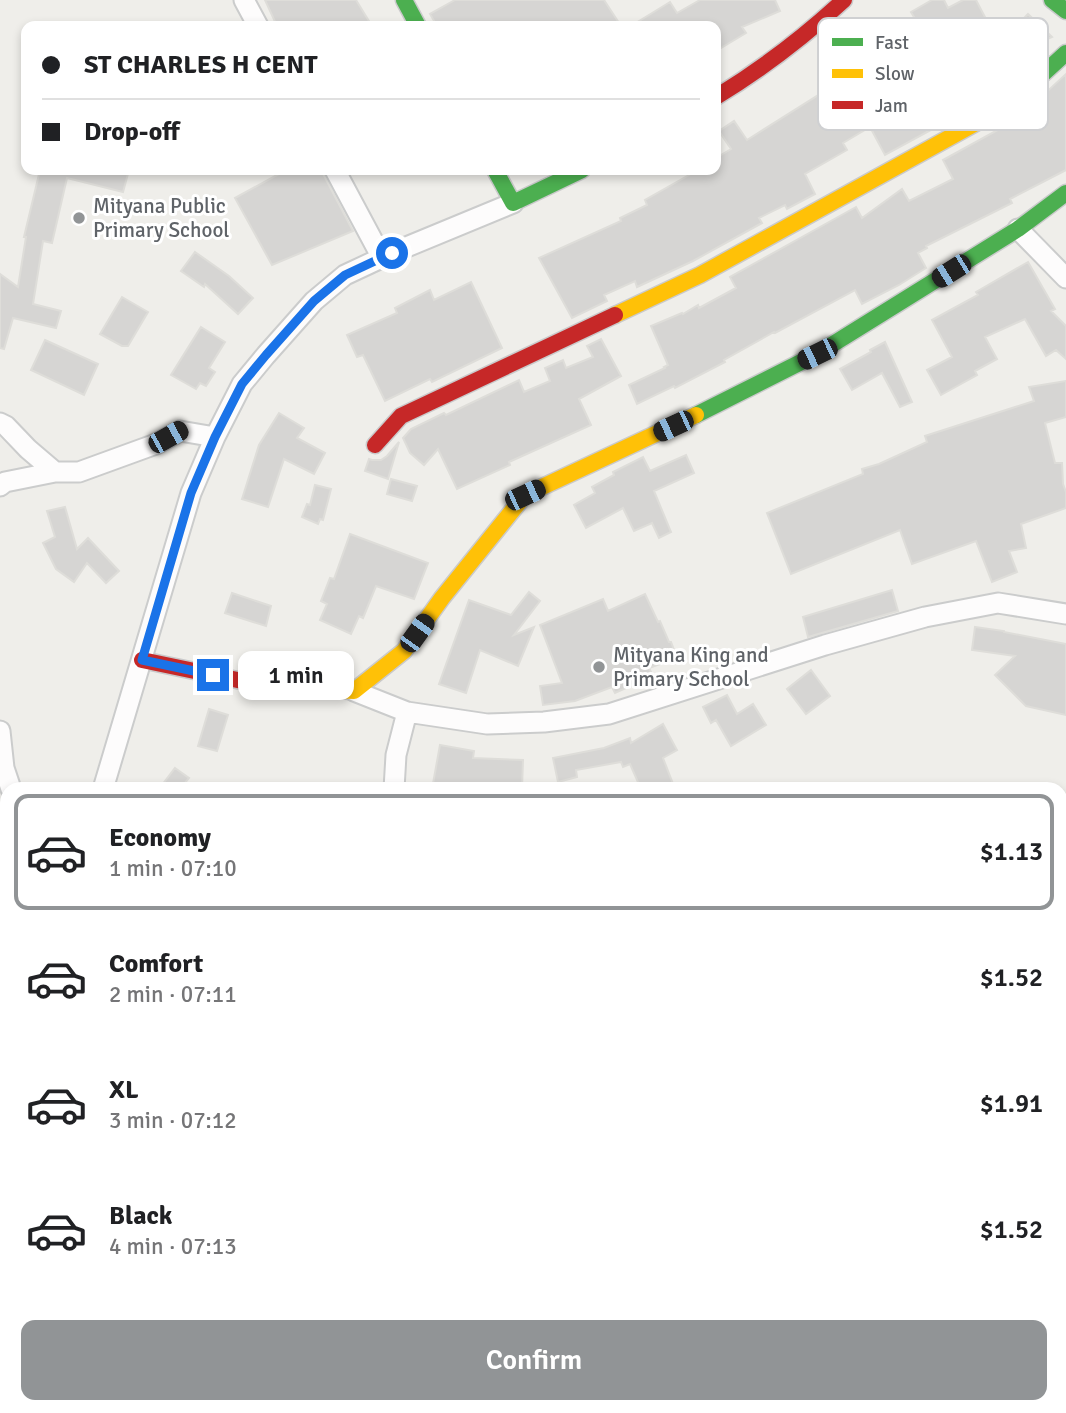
<!DOCTYPE html>
<meta charset="utf-8">
<style>
body{margin:0;font-family:Signika,sans-serif;background:#f6f6f6;color:#202124;height:100vh;display:flex;flex-direction:column;font-size:26px;white-space:nowrap}
*{box-sizing:border-box;margin:0}
p{font-size:23px;color:#757577}
.icon{flex:none;width:38px;height:38px;fill:none;stroke:currentColor;stroke-width:2;stroke-linecap:round;stroke-linejoin:round}
.map{position:relative;flex:1;overflow:hidden}
.sheet{position:absolute;left:0px;top:782px;width:1068px;height:632px;display:flex;flex-direction:column;background:#fff;border-radius:21px 21px 0 0;box-shadow:0 4px 10px #0003}
.sheet>*{flex:none}
.hud{position:absolute;left:21px;top:21px;width:700px;height:154px;border-radius:14px;box-shadow:0 4px 10px #0003;display:grid;align-content:center;height:154px;padding:0 21px;background:#fff}
.end{position:absolute;width:32px;height:32px;margin:-16px;border:9px solid #1a73e8;background:#fff;box-shadow:0 0 0 4px #fff}
.from{border-radius:50%}
.bubble{position:absolute;height:49px;border-radius:14px;background:#fff;box-shadow:0 4px 10px #0003;font-size:23px;font-weight:600;line-height:49px;text-align:center}
.car{position:absolute;width:21px;height:42px;margin:-21px -10px;border-radius:9px;box-shadow:0 0 5px 2px #0007;background:linear-gradient(#222 24%,#8ab4d8 0 40%,#222 0 76%,#8ab4d8 0 86%,#222 0)}
.hud b{display:flex;align-items:center;gap:24px;height:66px;font-size:26px}
.hud b+b{border-top:2px solid #e0e0e0}
.hud i{width:18px;height:18px;background:#202124}
ul{padding:12px 0 0;list-style:none}
li{display:flex;align-items:center;gap:21px;height:116px;margin:0 14px 10px;padding:0 7px;border:4px solid transparent;border-radius:14px}
li div{flex:1}
li b{display:block;font-size:26px}
li em{font-style:normal;font-weight:600}
li.selected{border-color:#919496}
li>.icon{width:63px;height:63px;stroke-width:1.5}
.primary-button{display:flex;gap:14px;margin-top:auto;padding:14px 21px}
.primary-button a{flex:1;height:80px;border-radius:14px;background:#919496;color:#fff;font-size:28px;font-weight:600;line-height:80px;text-align:center}
.map>svg:first-child{display:block}
.building{fill:#d6d5d3;stroke:#deddd9;stroke-width:2}
.lines{fill:none;stroke-linecap:round;stroke-linejoin:round}
.street-casing{stroke:#cbcccc;stroke-width:23}
.fast-casing{stroke:#cacacb;stroke-width:19}
.slow-casing{stroke:#cacacb;stroke-width:19}
.jam-casing{stroke:#cacacb;stroke-width:19}
.street{stroke:#fdfcfc;stroke-width:19}
.fast{stroke:#4caf50;stroke-width:16}
.slow{stroke:#ffc107;stroke-width:16}
.jam{stroke:#c62828;stroke-width:16}
.route{stroke:#1a73e8;stroke-width:9}
.poi-dot{fill:#919496;stroke:#fff;stroke-width:2.5}
.labels{text-anchor:middle;stroke-width:6;stroke-linejoin:round;paint-order:stroke}
.poi-label{font-size:21px;fill:#5f6368;stroke:#fff;text-anchor:start}
.key{fill:#fff;stroke:#cfd0d2;stroke-width:2}
.key-label{font-size:19px;fill:#5f6368}
</style>
<div class="map">
<svg width="1066" height="1413" viewBox="0 0 1066 1413">
<rect width="100%" height="100%" fill="#efeeea"/>
<path class="building" d="M265 0H356L372 26H277Z
M455 0H604L621 26H437L430 14Z
M700 0H775L780 11 742 27 746 33 716 51V26H631L670 2 677 13Z
M932 0H944L948 8 963 0H976L996 38 981 46 979 43 935 68 940 76 920 87 940 125 885 155 870 127 843 143 847 150 805 174 815 194 787 209 785 205 759 218 762 223 693 261 637 287 635 281 604 295 607 301 572 318 539 258 621 221 620 218 647 205 645 200 689 175 686 170H716V158L731 149 719 131 734 121 747 140 842 80 841 79 872 55 920 27 911 12Z
M1028 14 1052 37 996 62 991 52Z
M1066 74V170L1010 199 1012 203 926 246 927 248 918 253 926 268 899 285 862 304 855 290 775 333 774 332 724 360 725 362 675 388 674 386 637 404 629 385 665 368 664 367 668 365 651 326 682 313 683 314 698 305 699 308 736 288 730 277 856 207 862 218 902 189 909 201 953 179 943 160 1016 120Z
M40 170H129L123 192 67 178 52 243 43 241 33 304 61 311 56 328 13 318 4 349 0 348V274L18 287 26 237H24Z
M286 170H321L353 231 272 265 235 198Z
M195 252 229 276 253 298 238 314 205 284 204 287 181 271Z
M1028 262 1055 309 1051 311 1066 326V359L1056 350 1046 356 1025 319 985 337 997 359 975 371 977 375 941 395 927 370 952 357 932 320 978 295 976 292Z
M471 282 502 348 432 382 430 379 385 401 363 355 357 357 347 335 397 313 395 308 430 290 434 300Z
M122 297 148 312 128 346H122L100 334Z
M201 327 225 342 209 368 215 372 206 386 200 383 196 389 171 375Z
M601 339 621 376 579 399 591 425 509 462 510 465 457 489 438 449 424 465 410 453 403 438 411 429 444 413 446 415 519 380 524 392 550 381 545 368 563 360 566 368 593 357 587 346Z
M45 340 98 364 84 395 31 370Z
M885 342 912 402 900 407 882 373 852 390 840 369 871 352 870 350Z
M1066 381V417L1045 423 1055 463H1062L1063 484 1066 492V508L1021 524 1026 548 1009 551 1017 572 992 582 976 541 912 564 900 530 791 574 767 513 863 474 862 469 879 464 927 442 925 436 1034 401 1029 387Z
M279 413 304 428 297 438 325 453 314 474 284 459 268 507 242 499 259 445Z
M399 442 388 479 365 471 369 459 372 460H381L387 456Z
M686 455 694 473 654 491 671 532 659 538 652 523 634 531 623 508 586 528 574 505 595 493 592 487 614 475 613 472 643 457 650 471Z
M391 479 417 486 412 501 387 494Z
M315 485 331 489 323 520 320 519 318 524 302 517 307 504 310 505Z
M65 507 77 549 88 538 119 571 106 583 87 563 74 582 56 569 43 543 55 537 47 511Z
M350 534 428 563 414 599 376 586 363 618 359 616 351 634 320 620 327 604 321 601 330 578 334 579Z
M892 590 898 611 808 637 803 617Z
M529 592 540 601 514 635 534 627 518 666 480 650 466 693 439 684 469 600 511 615Z
M232 593 271 606 266 626 225 613Z
M645 594 658 622 660 621 669 642H671L677 658 649 668 653 676 615 693 612 687 575 701 543 705 540 686 562 683 540 625 603 599 608 611Z
M975 627 1004 631V632L1066 644V715L1026 706 995 675 1015 656 972 650Z
M811 670 830 696 806 714 787 689Z
M727 695 737 714 753 704 766 725 731 746 716 720 711 723 703 707Z
M209 709 228 715 217 751 198 746Z
M663 724 677 750 663 758 675 789H641L630 764 623 767 621 762 576 770 577 777 558 782 553 758 604 748 630 738 631 743Z
M440 745 474 751 473 758 523 760 522 789H432Z
M175 768 189 778 180 789H159Z"/>
<g class="lines">
<g class="street-casing">
<path id="street" d="M244 0 258 26
M335 170 382 258
M1018 229 1066 278
M0 423 6 426 28 449 55 472H79L156 444 180 431 215 437
M0 486 5 482 55 472
M354 691 407 712 396 755 394 789
M407 712 487 724 544 722 609 714 825 645 925 617 998 603 1066 614
M0 731 4 768 11 789
M103 789 191 493 215 437 242 384 266 355 314 301 345 275 392 253 513 203
M0 1141 7 1116
M0 1267 7 1269
M1060 1378 1066 1376
M345 1413 347 1407
M963 1413 971 1407"/>
</g>
<g class="fast-casing">
<path id="fast" d="M404 0 418 26
M1052 0 1066 11
M994 113 1008 106 1066 53
M495 170 513 203 582 170
M696 415 817 354 1018 229 1066 193"/>
</g>
<g class="slow-casing">
<path id="slow" d="M615 315 700 275 994 113
M335 690 354 691 404 651 442 598 525 495 696 415"/>
</g>
<g class="jam-casing">
<path id="jam" d="M716 97C762 69 804 37 844 0
M375 445 401 416 615 315
M142 660 261 685 335 690"/>
</g>
<use href="#street" class="street"/>
<use href="#fast" class="fast"/>
<use href="#slow" class="slow"/>
<use href="#jam" class="jam"/>
</g>
<g class="lines">
<path class="route" d="M213 675 142 660 191 493 215 437 242 384 266 355 314 301 345 275 392 253"/>
</g>
<g class="poi-dot">
<circle cx="79" cy="218" r="7"/>
<circle cx="599" cy="667" r="7"/>
</g>
<g class="labels">
<g class="poi-label">
<text x="93" y="213">Mityana Public<tspan x="93" dy="24">Primary School</tspan></text>
<text x="613" y="662">Mityana King and<tspan x="613" dy="24">Primary School</tspan></text>
</g>
</g>
<rect x="818" y="18" width="230" height="112" rx="10" class="key"/>
<rect x="832" y="38" width="31" height="8" fill="#4caf50"/>
<rect x="832" y="69" width="31" height="9" fill="#ffc107"/>
<rect x="832" y="101" width="31" height="8" fill="#c62828"/>
<g class="key-label">
<text x="875" y="49">Fast</text>
<text x="875" y="80">Slow</text>
<text x="875" y="112">Jam</text>
</g>
</svg>
<i class="end from" style="left:392px;top:253px"></i>
<i class="end" style="left:213px;top:675px"></i>
<div class="bubble" style="left:238px;top:651px;width:116px">1 min</div>
<i class="car" style="left:951px;top:271px;rotate:238deg"></i>
<i class="car" style="left:817px;top:354px;rotate:244deg"></i>
<i class="car" style="left:673px;top:426px;rotate:245deg"></i>
<i class="car" style="left:168px;top:437px;rotate:61deg"></i>
<i class="car" style="left:525px;top:495px;rotate:65deg"></i>
<i class="car" style="left:417px;top:633px;rotate:36deg"></i>
<div class="hud">
<b><i class="from"></i>ST CHARLES H CENT</b>
<b><i></i>Drop-off</b>
</div>
<section class="sheet">
<ul>
<li class="selected"><svg class="icon" aria-label="car" viewBox="0 0 24 24"><path d="M5 17H2v-5l4-1 3-4h7l3 4 3 1v5h-3M9 17h6M6 11h13"/><circle cx="7" cy="17" r="2"/><circle cx="17" cy="17" r="2"/></svg><div><b>Economy</b><p>1 min · 07:10</p></div><em>$1.13</em></li>
<li><svg class="icon" aria-label="car" viewBox="0 0 24 24"><path d="M5 17H2v-5l4-1 3-4h7l3 4 3 1v5h-3M9 17h6M6 11h13"/><circle cx="7" cy="17" r="2"/><circle cx="17" cy="17" r="2"/></svg><div><b>Comfort</b><p>2 min · 07:11</p></div><em>$1.52</em></li>
<li><svg class="icon" aria-label="car" viewBox="0 0 24 24"><path d="M5 17H2v-5l4-1 3-4h7l3 4 3 1v5h-3M9 17h6M6 11h13"/><circle cx="7" cy="17" r="2"/><circle cx="17" cy="17" r="2"/></svg><div><b>XL</b><p>3 min · 07:12</p></div><em>$1.91</em></li>
<li><svg class="icon" aria-label="car" viewBox="0 0 24 24"><path d="M5 17H2v-5l4-1 3-4h7l3 4 3 1v5h-3M9 17h6M6 11h13"/><circle cx="7" cy="17" r="2"/><circle cx="17" cy="17" r="2"/></svg><div><b>Black</b><p>4 min · 07:13</p></div><em>$1.52</em></li>
</ul>
<div class="primary-button"><a>Confirm</a></div>
</section>
</div>
